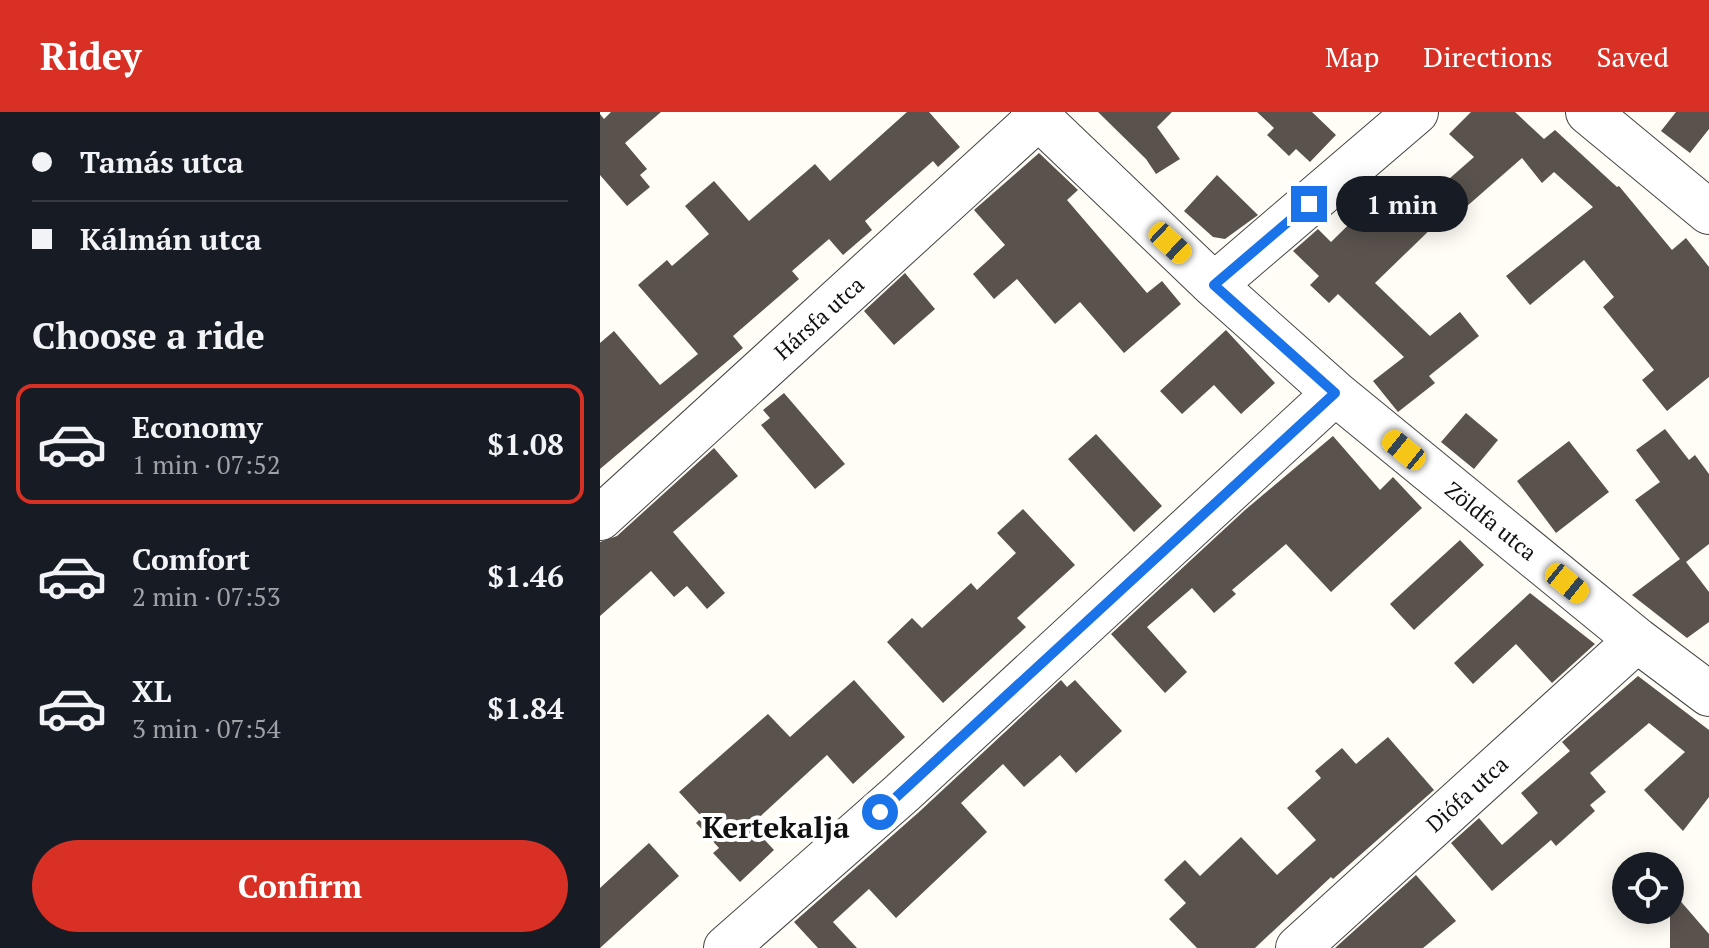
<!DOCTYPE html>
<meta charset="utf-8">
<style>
body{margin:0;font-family:"PT Serif",serif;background:#242831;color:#f1f3f6;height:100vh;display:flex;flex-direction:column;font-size:30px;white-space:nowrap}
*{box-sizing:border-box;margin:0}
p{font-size:26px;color:#9ea1a6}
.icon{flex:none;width:44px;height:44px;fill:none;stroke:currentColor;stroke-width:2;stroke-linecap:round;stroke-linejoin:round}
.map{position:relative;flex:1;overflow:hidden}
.sheet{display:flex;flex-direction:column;background:#171b24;width:600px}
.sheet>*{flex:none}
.top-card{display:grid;align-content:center;height:176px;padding:0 32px;background:#171b24}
.buttons{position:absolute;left:1012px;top:740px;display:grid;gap:16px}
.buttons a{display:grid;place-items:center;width:72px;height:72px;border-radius:50%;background:#171b24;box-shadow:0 4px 20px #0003;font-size:40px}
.end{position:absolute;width:36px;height:36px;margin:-18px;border:10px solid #1a73e8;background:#fff;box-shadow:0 0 0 4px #fff}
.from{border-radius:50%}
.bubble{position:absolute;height:56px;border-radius:28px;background:#171b24;box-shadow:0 4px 20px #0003;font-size:26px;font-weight:700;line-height:56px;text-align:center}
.car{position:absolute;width:24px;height:48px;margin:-24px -12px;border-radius:10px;box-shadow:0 0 6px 2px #0007;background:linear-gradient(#f5c518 24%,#345 0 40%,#f5c518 0 76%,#345 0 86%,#f5c518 0)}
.top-card b{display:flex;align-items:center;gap:28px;height:76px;font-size:30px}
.top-card b+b{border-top:2px solid #363941}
.top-card i{width:20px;height:20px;background:#f1f3f6}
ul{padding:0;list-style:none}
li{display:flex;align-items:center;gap:24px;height:120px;margin:0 16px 12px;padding:0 16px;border:4px solid transparent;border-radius:16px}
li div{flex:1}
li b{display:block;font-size:30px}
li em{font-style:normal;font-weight:700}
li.active{border-color:#d93025}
li>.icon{width:72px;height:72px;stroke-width:1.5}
h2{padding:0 32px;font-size:36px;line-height:96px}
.button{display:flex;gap:16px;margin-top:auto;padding:16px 32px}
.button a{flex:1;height:92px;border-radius:48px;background:#d93025;color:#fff;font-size:32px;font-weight:700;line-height:92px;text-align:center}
header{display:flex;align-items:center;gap:48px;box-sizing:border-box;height:112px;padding:0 40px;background:#d93025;color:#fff}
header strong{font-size:38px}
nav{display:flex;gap:44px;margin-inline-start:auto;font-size:28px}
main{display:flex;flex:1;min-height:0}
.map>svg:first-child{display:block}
.building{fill:#5a524d}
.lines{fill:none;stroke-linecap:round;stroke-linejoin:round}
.minor-casing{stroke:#444;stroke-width:46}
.minor{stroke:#fff;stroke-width:44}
.route{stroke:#1a73e8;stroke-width:10}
.labels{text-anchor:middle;stroke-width:8;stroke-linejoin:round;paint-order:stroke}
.street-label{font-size:22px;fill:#111;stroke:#fff}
.district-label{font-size:30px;font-weight:bold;fill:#111;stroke:#fff}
</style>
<header>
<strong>Ridey</strong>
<nav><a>Map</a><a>Directions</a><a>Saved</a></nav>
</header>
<main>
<section class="sheet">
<div class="top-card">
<b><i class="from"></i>Tamás utca</b>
<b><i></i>Kálmán utca</b>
</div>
<h2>Choose a ride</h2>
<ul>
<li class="active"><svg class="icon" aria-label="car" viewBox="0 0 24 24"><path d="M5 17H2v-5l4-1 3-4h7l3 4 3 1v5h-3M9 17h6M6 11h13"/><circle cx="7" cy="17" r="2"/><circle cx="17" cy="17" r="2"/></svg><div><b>Economy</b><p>1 min · 07:52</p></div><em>$1.08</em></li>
<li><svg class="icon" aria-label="car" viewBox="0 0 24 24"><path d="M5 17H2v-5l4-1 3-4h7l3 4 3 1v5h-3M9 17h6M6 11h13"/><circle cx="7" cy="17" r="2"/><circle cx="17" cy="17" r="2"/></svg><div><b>Comfort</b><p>2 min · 07:53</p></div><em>$1.46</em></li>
<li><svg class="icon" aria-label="car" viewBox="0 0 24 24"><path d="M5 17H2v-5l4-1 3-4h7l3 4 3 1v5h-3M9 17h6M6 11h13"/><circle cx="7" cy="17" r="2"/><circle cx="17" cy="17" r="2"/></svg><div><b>XL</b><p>3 min · 07:54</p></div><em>$1.84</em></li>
</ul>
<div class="button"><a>Confirm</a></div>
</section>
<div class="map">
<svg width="1109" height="836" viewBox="0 0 1109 836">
<rect width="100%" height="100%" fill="#fffdf5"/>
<path class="building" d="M11 0H61L25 31 47 57 40 63 50 75 27 94 0 63V2L4 7Z
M307 0H329L360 35 338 55 333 49 265 109 272 118 243 143 229 127 192 159 199 167 133 224 143 236 0 357V231L14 219 60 273 98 242 38 173 67 148 72 154 109 122 85 94 114 69 149 109 215 52 230 69Z
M498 0H572L557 15 580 47 556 62 546 47Z
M657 0H712L736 23 710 50 696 37 689 44 667 23 674 16Z
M871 0H915L944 27 955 18 1017 75 1019 74 1072 138 1086 126 1109 155V265L1067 299 1042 268 1054 258 1003 195 1014 185 984 148 930 193 906 164 993 95 954 60 942 71 922 46 842 116 837 111 775 171 830 224 860 200 879 224 829 264 835 271 798 300 773 269 804 245 738 182 729 191 710 173 719 164 693 139 718 117 731 130 791 71 816 96 874 45 849 22Z
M1076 0H1109V17L1090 41 1061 19Z
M439 41 478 78 467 88 547 181 562 169 581 192 524 241 480 190 455 212 417 167 394 187 373 162 405 133 374 98Z
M617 63 658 103 625 127 613 125 584 99Z
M305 161 335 197 294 233 264 199Z
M626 218 675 271 641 302 614 273 582 302 560 279Z
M184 281 245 352 215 377 161 313 170 306 163 298Z
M866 301 898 328 874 357 841 330Z
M1065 317 1089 348 1095 343 1109 362V432L1086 450 1109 480V510L1087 526 1032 483 1080 447 1035 388 1060 370 1036 338Z
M496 322 562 394 534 420 468 347Z
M733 324 780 378 793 365 822 396 731 480 686 432 632 478 636 482 614 501 592 476 547 515 587 560 565 581 511 522 645 398Z
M969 329 1009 380 956 421 917 369Z
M114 336 138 364 73 420 125 481 107 497 87 474 74 485 51 459 0 504V430L17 424Z
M423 397 475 453 417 506 426 515 343 591 287 530 312 506 322 516 371 471 377 478 416 441 397 421Z
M860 428 884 453 814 518 790 492Z
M930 481 995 532 952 571 916 532 873 572 854 551Z
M1038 564 1109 618V685L1083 719 1044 678 1085 640 1049 611 990 661 1006 680 990 693 995 699 956 734 951 728 892 779 851 731 879 706 902 733 938 701 921 681 970 639 962 630Z
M254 568 305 625 253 672 227 643 151 713 174 738 140 770 113 741 119 736 96 711 102 705 79 680 168 602 190 625Z
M461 568 467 575 475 568 522 619 476 661 460 643 424 675 403 652 361 691 387 720 296 806 269 777 233 810 257 836H218L194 810 319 700Z
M788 625 834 678 733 767 731 765 655 836H597L569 807 586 791 564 768 585 748 600 764 641 725 677 763 716 728 687 696 721 666 715 659 742 636 756 652Z
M49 731 79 764 0 836V776Z
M816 763 856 809 823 836H735Z
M1070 777 1109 822V836H1070Z"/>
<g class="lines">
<g class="minor-casing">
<path id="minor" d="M433 0 614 173 735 281 1037 528 1109 582
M988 0 1109 100
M614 173 816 0
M0 406 439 5
M126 836 302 681 735 281
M698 836 1037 528"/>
</g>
<use href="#minor" class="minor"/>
</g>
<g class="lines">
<path class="route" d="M280 700 735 281 614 173 709 92"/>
</g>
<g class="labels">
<g class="street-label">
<text transform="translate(219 206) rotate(-42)" y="8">Hársfa utca</text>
<text transform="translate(891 409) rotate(39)" y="8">Zöldfa utca</text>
<text transform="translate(867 682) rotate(-42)" y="8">Diófa utca</text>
</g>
<g class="district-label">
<text x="176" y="726">Kertekalja</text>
</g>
</g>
</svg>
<div class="buttons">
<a><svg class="icon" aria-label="locate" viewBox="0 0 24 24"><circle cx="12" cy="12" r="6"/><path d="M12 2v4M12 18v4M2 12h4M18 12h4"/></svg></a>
</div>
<i class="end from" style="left:280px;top:700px"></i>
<i class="end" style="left:709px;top:92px"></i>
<div class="bubble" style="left:736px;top:64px;width:132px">1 min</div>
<i class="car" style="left:570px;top:131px;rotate:133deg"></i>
<i class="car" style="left:804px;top:338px;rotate:309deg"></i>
<i class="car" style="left:967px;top:471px;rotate:129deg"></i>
</div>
</main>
